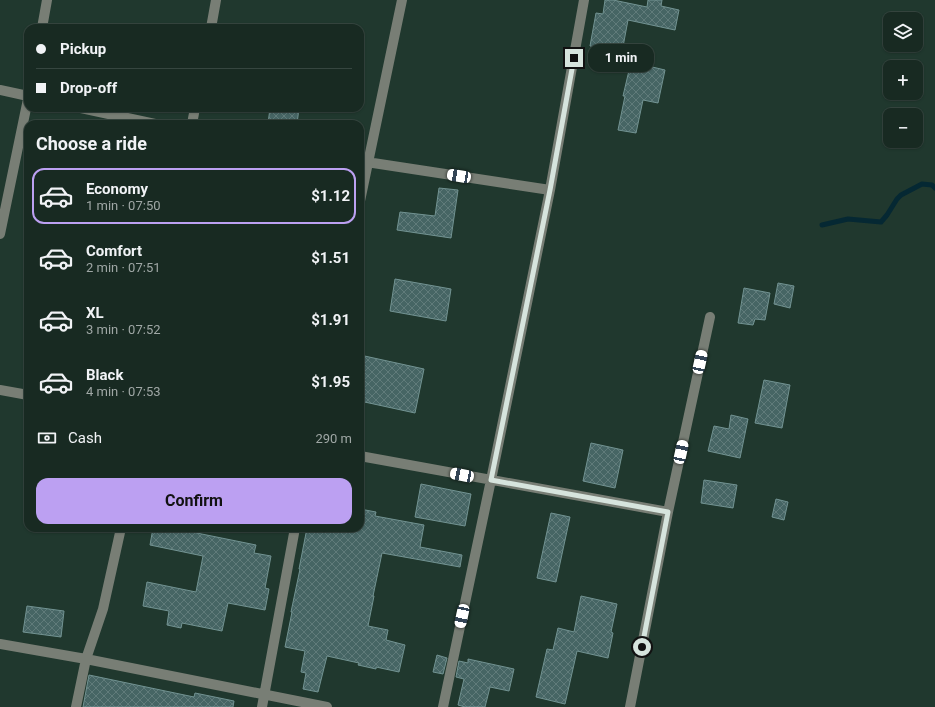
<!DOCTYPE html>
<meta charset="utf-8">
<style>
body{margin:0;font-family:Roboto,sans-serif;background:#25362f;color:#f1f3f6;height:100vh;display:flex;flex-direction:column;font-size:15px;white-space:nowrap}
*{box-sizing:border-box;margin:0}
p{font-size:13px;color:#9fa7a5}
.icon{flex:none;width:22px;height:22px;fill:none;stroke:currentColor;stroke-width:2;stroke-linecap:round;stroke-linejoin:round}
.map{position:relative;flex:1;overflow:hidden}
.details{position:absolute;left:24px;top:120px;width:340px;height:412px;display:flex;flex-direction:column;background:#182a22;border-radius:12px;box-shadow:0 1px 3px #0004,0 0 0 1px #364640}
.details>*{flex:none}
.banner{position:absolute;left:24px;top:24px;width:340px;height:88px;border-radius:12px;box-shadow:0 1px 3px #0004,0 0 0 1px #364640;display:grid;align-content:center;height:88px;padding:0 12px;background:#182a22}
.tools{position:absolute;left:883px;top:12px;display:grid;gap:8px}
.tools a{display:grid;place-items:center;width:40px;height:40px;border-radius:8px;background:#182a22;box-shadow:0 1px 3px #0004,0 0 0 1px #364640;font-size:20px}
.end{position:absolute;width:18px;height:18px;margin:-9px;border:5px solid #d6e4dd;background:#111;box-shadow:0 0 0 2px #111}
.from{border-radius:50%}
.bubble{position:absolute;height:28px;border-radius:12px;background:#182a22;box-shadow:0 1px 3px #0004,0 0 0 1px #364640;font-size:13px;font-weight:700;line-height:28px;text-align:center}
.car{position:absolute;width:12px;height:24px;margin:-12px -6px;border-radius:5px;box-shadow:0 0 3px 1px #0007;background:linear-gradient(#fff 24%,#345 0 40%,#fff 0 76%,#345 0 86%,#fff 0)}
.banner b{display:flex;align-items:center;gap:14px;height:38px;font-size:15px}
.banner b+b{border-top:1px solid #364640}
.banner i{width:10px;height:10px;background:#f1f3f6}
ul{padding:0;list-style:none}
li{display:flex;align-items:center;gap:12px;height:56px;margin:0 8px 6px;padding:0 4px;border:2px solid transparent;border-radius:12px}
li div{flex:1}
li b{display:block;font-size:15px}
li em{font-style:normal;font-weight:700}
li.active{border-color:#bca0f2}
li>.icon{width:36px;height:36px;stroke-width:1.5}
h2{padding:0 12px;font-size:18px;line-height:48px}
.pay{display:flex;align-items:center;gap:10px;height:44px;padding:0 12px;font-size:15px}
.pay p{margin-inline-start:auto}
.button{display:flex;gap:8px;margin-top:auto;padding:8px 12px}
.button a{flex:1;height:46px;border-radius:12px;background:#bca0f2;color:#111;font-size:16px;font-weight:700;line-height:46px;text-align:center}
.map>svg:first-child{display:block}
.lines{fill:none;stroke-linecap:round;stroke-linejoin:round}
.stream{stroke:#052833;stroke-width:5}
.building{fill:url(#building-cross-hatch);stroke:#729392}
.minor{stroke:#787e75;stroke-width:10}
.route{stroke:#d6e4dd;stroke-width:5}
</style>
<div class="map">
<svg width="935" height="707" viewBox="0 0 935 707">
<defs>
<pattern id="building-cross-hatch" width="8" height="8" patternUnits="userSpaceOnUse"><rect width="8" height="8" fill="#466564"/><path d="M0 0l8 8M0 8l8-8" fill="none" stroke="#607b7a"/></pattern>
</defs>
<rect width="100%" height="100%" fill="#20382e"/>
<g class="lines">
<path class="stream" d="M822 225 848 219 881 222 887 215 897 199 901 195 922 184 932 185 935 188"/>
</g>
<path class="building" d="M605 0H613L647 7 648 0H662L661 6 679 10 675 30 628 20 622 52 590 46 596 13 603 14Z
M631 62 665 70 658 103 643 100 636 133 618 130 625 96H623Z
M270 108H299L297 124H268Z
M439 188 458 190 451 238 397 230 400 212 435 216Z
M395 279 451 289 446 321 390 311Z
M778 283 794 286 790 308 774 304Z
M744 288 770 293 765 320 755 319 753 325 738 323Z
M360 355 424 369 415 413 360 401Z
M764 380 790 385 782 428 755 423Z
M731 415 748 419 740 458 708 451 714 426 729 429Z
M591 443 623 450 615 488 583 481Z
M704 480 737 485 733 508 701 503Z
M421 484 471 494 465 526 415 517Z
M776 499 788 502 784 520 772 517Z
M360 509 376 512 375 516 424 525 420 547 462 555 460 567 382 553 373 596H374L368 626 388 630 386 640 405 645 399 672 376 667V669L358 665 359 663 327 656 318 692 303 689 306 673 301 672 305 651 285 647 292 612H291L300 569H299L307 528H360Z
M551 513 570 517 556 582 537 578Z
M153 528H168L181 531 182 530 256 545 254 553 271 556 265 588 269 589 265 610 228 603 222 631 182 623 181 628 167 625 169 611 143 606 147 582 196 592 203 556 150 545Z
M581 596 617 604 611 632 613 633 608 658 577 651 565 704 536 697 547 649 553 650 558 628 574 632Z
M27 606 64 611 61 637 23 632Z
M437 655 447 658 443 674 433 672Z
M468 659 514 669 509 691 490 687 485 707H465L458 705 464 679 456 677 459 661 468 663Z
M89 675 194 697 195 693 234 701 233 707H83Z"/>
<g class="lines">
<path class="minor" d="M42 28 47 0
M211 28 216 0
M0 90 28 96
M81 108 155 124
M192 124 195 108
M360 161 550 190
M360 201 402 0
M0 234 28 99
M0 390 28 395
M360 456 668 512
M0 644 86 659 327 707
M76 707 86 659 103 609 121 528
M262 707 295 528
M443 707 491 480 550 190 584 0
M630 707 668 512 710 317"/>
</g>
<g class="lines">
<path class="route" d="M574 58 550 190 491 480 668 512 642 647"/>
</g>
</svg>
<div class="tools">
<a><svg class="icon" aria-label="layers" viewBox="0 0 24 24"><path d="M12 4l9 5-9 5-9-5zM3 14l9 5 9-5"/></svg></a>
<a>+</a>
<a>−</a>
</div>
<i class="end from" style="left:642px;top:647px"></i>
<i class="end" style="left:574px;top:58px"></i>
<div class="bubble" style="left:588px;top:44px;width:66px">1 min</div>
<i class="car" style="left:459px;top:176px;rotate:279deg"></i>
<i class="car" style="left:700px;top:362px;rotate:12deg"></i>
<i class="car" style="left:681px;top:452px;rotate:12deg"></i>
<i class="car" style="left:462px;top:475px;rotate:281deg"></i>
<i class="car" style="left:462px;top:616px;rotate:192deg"></i>
<div class="banner">
<b><i class="from"></i>Pickup</b>
<b><i></i>Drop-off</b>
</div>
<section class="details">
<h2>Choose a ride</h2>
<ul>
<li class="active"><svg class="icon" aria-label="car" viewBox="0 0 24 24"><path d="M5 17H2v-5l4-1 3-4h7l3 4 3 1v5h-3M9 17h6M6 11h13"/><circle cx="7" cy="17" r="2"/><circle cx="17" cy="17" r="2"/></svg><div><b>Economy</b><p>1 min · 07:50</p></div><em>$1.12</em></li>
<li><svg class="icon" aria-label="car" viewBox="0 0 24 24"><path d="M5 17H2v-5l4-1 3-4h7l3 4 3 1v5h-3M9 17h6M6 11h13"/><circle cx="7" cy="17" r="2"/><circle cx="17" cy="17" r="2"/></svg><div><b>Comfort</b><p>2 min · 07:51</p></div><em>$1.51</em></li>
<li><svg class="icon" aria-label="car" viewBox="0 0 24 24"><path d="M5 17H2v-5l4-1 3-4h7l3 4 3 1v5h-3M9 17h6M6 11h13"/><circle cx="7" cy="17" r="2"/><circle cx="17" cy="17" r="2"/></svg><div><b>XL</b><p>3 min · 07:52</p></div><em>$1.91</em></li>
<li><svg class="icon" aria-label="car" viewBox="0 0 24 24"><path d="M5 17H2v-5l4-1 3-4h7l3 4 3 1v5h-3M9 17h6M6 11h13"/><circle cx="7" cy="17" r="2"/><circle cx="17" cy="17" r="2"/></svg><div><b>Black</b><p>4 min · 07:53</p></div><em>$1.95</em></li>
</ul>
<div class="pay"><svg class="icon" aria-label="cash" viewBox="0 0 24 24"><path d="M3 7h18v10H3z"/><circle cx="12" cy="12" r="2"/></svg>Cash<p>290 m</p></div>
<div class="button"><a>Confirm</a></div>
</section>
</div>
